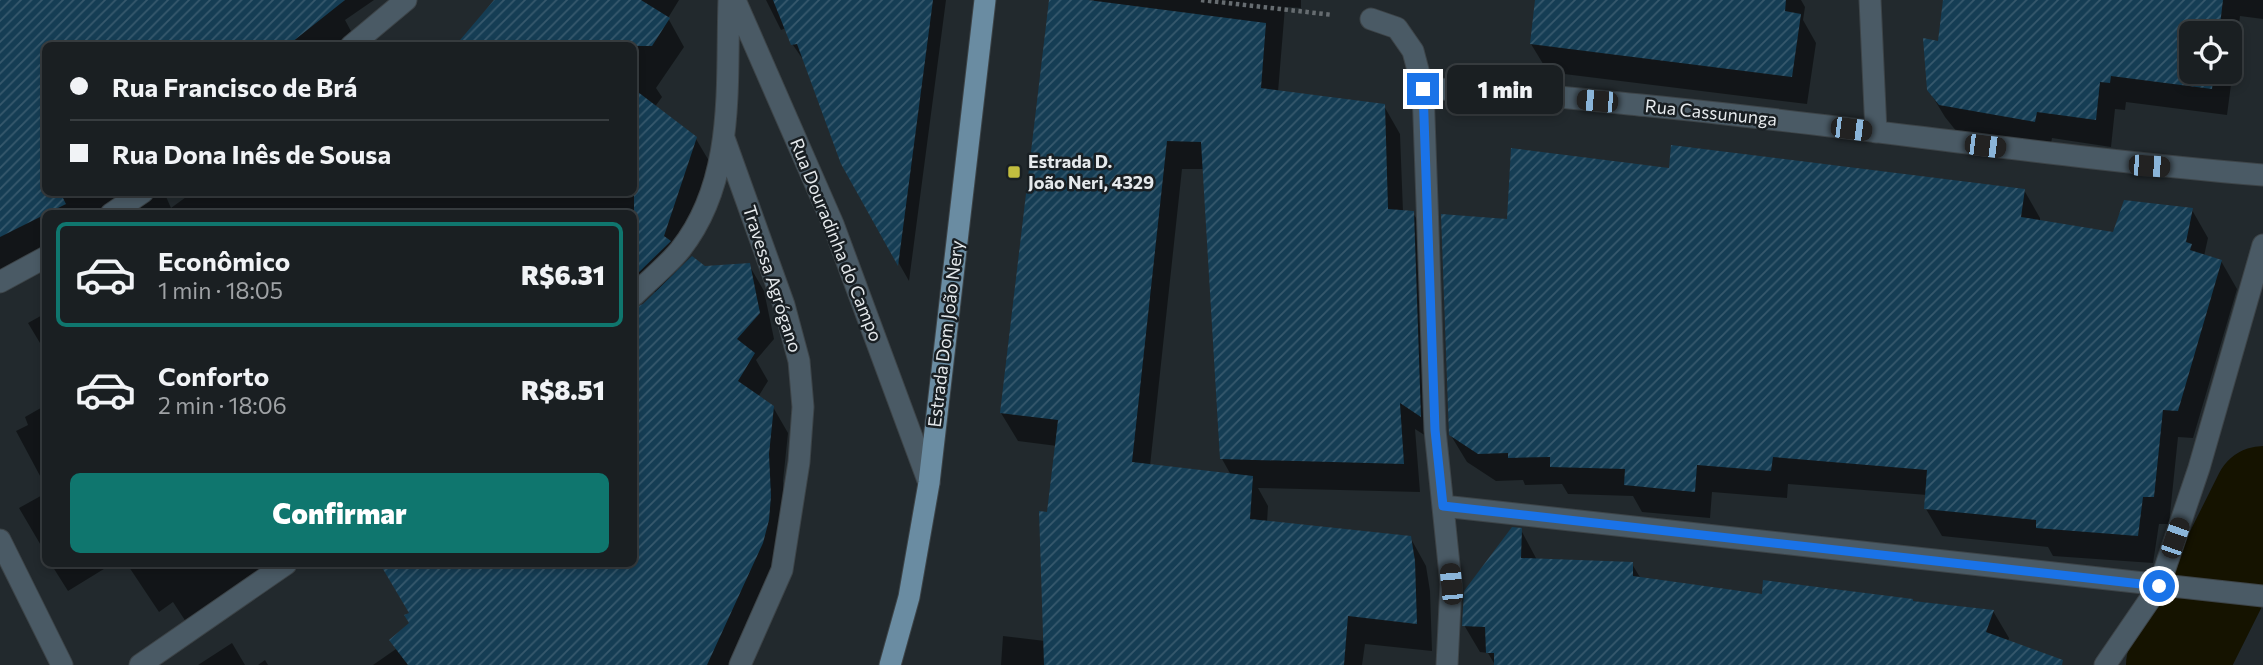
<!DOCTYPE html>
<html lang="pt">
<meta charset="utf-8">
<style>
body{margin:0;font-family:Commissioner,sans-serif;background:#23272a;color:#f1f3f6;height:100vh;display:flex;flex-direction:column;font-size:26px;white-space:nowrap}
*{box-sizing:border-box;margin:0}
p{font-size:23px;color:#9fa2a5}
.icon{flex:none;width:38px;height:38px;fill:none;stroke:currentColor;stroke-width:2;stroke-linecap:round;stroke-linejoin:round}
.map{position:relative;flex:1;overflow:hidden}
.panel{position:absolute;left:42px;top:210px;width:595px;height:357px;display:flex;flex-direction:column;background:#1a1f22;border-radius:10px;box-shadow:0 4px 10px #0003,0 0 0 2px #383d40}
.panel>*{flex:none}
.banner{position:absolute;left:42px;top:42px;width:595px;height:154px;border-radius:10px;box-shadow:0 4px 10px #0003,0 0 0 2px #383d40;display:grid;align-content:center;height:154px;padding:0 28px;background:#1a1f22}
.controls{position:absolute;left:2179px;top:21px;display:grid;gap:14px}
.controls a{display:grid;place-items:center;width:63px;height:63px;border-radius:10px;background:#1a1f22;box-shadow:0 4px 10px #0003,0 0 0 2px #383d40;font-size:35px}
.end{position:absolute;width:32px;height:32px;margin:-16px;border:9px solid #1a73e8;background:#fff;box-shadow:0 0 0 4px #fff}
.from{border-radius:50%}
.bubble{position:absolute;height:49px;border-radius:10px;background:#1a1f22;box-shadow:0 4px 10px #0003,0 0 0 2px #383d40;font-size:23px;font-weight:800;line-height:49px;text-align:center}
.car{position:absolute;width:21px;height:42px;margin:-21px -10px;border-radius:9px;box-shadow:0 0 5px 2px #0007;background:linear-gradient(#222 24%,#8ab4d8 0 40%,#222 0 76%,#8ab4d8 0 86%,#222 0)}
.banner b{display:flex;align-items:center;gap:24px;height:66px;font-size:26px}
.banner b+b{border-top:2px solid #383d40}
.banner i{width:18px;height:18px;background:#f1f3f6}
ul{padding:12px 0 0;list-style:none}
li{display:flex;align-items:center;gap:21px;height:105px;margin:0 14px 10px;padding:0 14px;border:4px solid transparent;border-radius:10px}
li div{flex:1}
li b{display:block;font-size:26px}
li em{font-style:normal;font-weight:800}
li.on{border-color:#0f766e}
li>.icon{width:63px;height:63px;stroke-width:1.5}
.action{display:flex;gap:14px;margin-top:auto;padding:14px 28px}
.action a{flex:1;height:80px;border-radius:10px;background:#0f766e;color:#fff;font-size:28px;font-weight:800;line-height:80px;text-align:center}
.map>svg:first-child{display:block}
.shadow{fill:#0007;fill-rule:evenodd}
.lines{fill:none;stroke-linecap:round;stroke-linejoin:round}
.river{stroke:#151300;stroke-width:98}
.building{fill:url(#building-hatch)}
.street-casing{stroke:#3d4448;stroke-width:23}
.primary-casing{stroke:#3d4448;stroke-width:23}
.path{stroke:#666c70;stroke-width:4.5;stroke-dasharray:3.5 3.5;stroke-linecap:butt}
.street{stroke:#4a5a65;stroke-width:21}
.primary{stroke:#6a8ca2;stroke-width:21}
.route{stroke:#1a73e8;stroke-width:9}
.poi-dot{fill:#c2bd3f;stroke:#191f23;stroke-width:2.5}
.labels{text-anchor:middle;stroke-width:5;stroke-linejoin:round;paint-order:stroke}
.street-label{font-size:18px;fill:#e5e9ec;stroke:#191f23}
.poi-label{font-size:18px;font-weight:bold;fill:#e5e9ec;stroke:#191f23;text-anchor:start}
</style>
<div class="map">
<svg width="2263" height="665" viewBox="0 0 2263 665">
<defs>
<pattern id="building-hatch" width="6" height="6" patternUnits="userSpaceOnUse" patternTransform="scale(1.75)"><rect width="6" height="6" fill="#153d54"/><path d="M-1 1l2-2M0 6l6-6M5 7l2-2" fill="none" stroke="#37596d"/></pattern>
</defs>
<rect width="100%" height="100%" fill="#22292d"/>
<path class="shadow" d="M0 0H374L345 20 352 33 337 46H46V192H164L171 208 193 192H634V46L496 0H679L668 18 684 47 656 88 662 97 654 108 696 139 712 166 674 278 749 265 764 291 774 339 756 360 768 381 758 397 773 407 788 433 783 481 785 534 733 665H373L396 649 411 624V614L385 568 391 564H634V389L640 384 634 373V353L673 300 659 295 634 276V214H46V277L31 257 0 276Z
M766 0H946L909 281 842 163 806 64 793 45 786 28 781 30Z
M1051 0H1059L1093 11 1094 0H1301V8L1285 7 1278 92 1384 106 1400 134 1403 212 1413 213 1430 241 1437 443 1415 429 1420 492 1258 488 1268 506 1267 523 1410 537 1426 566 1430 591 1432 651 1365 644 1362 665H1001L1003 636 1045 641 1048 513 1057 446 1018 441 1001 413ZM1182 169H1204L1222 459 1231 475 1150 466Z
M1537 0H1801L1805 7 1803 20 1816 43 1807 104 1548 72 1531 44Z
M1944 0H2263V19L2240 16 2227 115 2126 102 2125 110 2115 109 2111 147 2052 138 2050 149 1957 132 1945 117 1928 89 1939 43ZM2191 33H2230V72H2191Z
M1670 170 2024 190 2040 218V222L2115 234 2192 210 2208 238 2204 256 2221 261 2237 289 2193 438 2178 437 2169 524H2159L2153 563 2053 556 2048 547 1942 536 1926 509 1927 495 1788 484 1787 498 1712 492 1710 518 1642 512 1633 496 1568 494 1562 484 1525 485 1523 480 1496 481 1467 462 1450 434 1509 221Z
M46 313V353L28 323Z
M46 405V487L16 431 28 425 25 417Z
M46 493V554L19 508Z
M1521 530 1537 560 1632 564 1641 579 1763 596 1912 601 1993 611 2009 638 2008 641 2058 665H1495L1488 653 1480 652 1464 625Z
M51 564H112L68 591Z
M127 564H293L192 631 173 602 159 612Z
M232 643 245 665H198Z
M265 660 268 665H258Z"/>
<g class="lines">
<path class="river" d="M2175 665 2186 649 2263 495"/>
</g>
<path class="building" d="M0 0H345L287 46H46V192H60L66 204 0 237Z
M494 0H641L670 18 652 46H455Z
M773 0H933L898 266 841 164 797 44 791 45Z
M1049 0H1088L1266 23 1261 88 1385 104 1388 209 1414 211 1421 417 1400 403 1404 464 1220 459 1201 142 1167 141 1132 462 1253 476 1250 519 1411 536 1415 561 1417 624 1348 616 1344 665H1044L1039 511 1047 512 1058 420 1000 413Z
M1535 0H1786L1785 11 1801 14 1792 77 1530 44Z
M1943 0H2223L2219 33H2191V72H2214L2212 89 2111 76 2110 83 2100 82 2096 120 2037 112 2035 122 1939 105 1927 90 1923 38 1938 41Z
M634 89 697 137 664 236 671 241 634 277Z
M1671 145 2025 189 2021 217 2113 232 2124 200 2193 208 2186 242 2192 244 2190 250 2222 260 2178 411 2163 410 2154 497H2143L2138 536 2036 528V520L1924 509 1927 470 1773 457 1771 471 1697 465 1695 492 1624 485 1625 469 1550 467V457L1508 458V453L1478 454 1449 435 1441 214 1507 219 1511 148 1669 168Z
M692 256 705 266 750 263 760 313 737 339 755 353 738 381 774 406 769 454 771 496 769 520 763 543 707 665H408L389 640 409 623 404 615 409 613 380 564H634V308L643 304Z
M1512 527 1522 528 1521 558 1633 562V576L1762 594 1763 580 1913 599V601L1994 610 1986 632 2063 660 2062 665H1494V653H1486L1485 627 1462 626 1464 591Z"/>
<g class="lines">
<g class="street-casing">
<path id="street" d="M735 0 833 224 929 483
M1870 0 1876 132
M1371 19 1397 28 1413 51 1423 89C1499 89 1575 99 1650 106 1855 126 2058 158 2263 175
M351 46 406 0
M1423 89 1435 430 1451 584 1447 665
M724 138 784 305 799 361 803 407 799 462 782 570 740 665
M111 214 143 192
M0 282 46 257
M634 295C649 280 667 266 680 250 736 180 726 84 729 0
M1443 506 2263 596
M0 540 62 665
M140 665 286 564
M2105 665 2159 586 2199 468 2263 245"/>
</g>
<g class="primary-casing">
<path id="primary" d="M890 665 909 597 929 483 985 0"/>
</g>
<path class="path" d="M1201 0 1333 15"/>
<use href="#street" class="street"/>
<use href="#primary" class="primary"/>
</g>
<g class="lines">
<path class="route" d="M1423 89 1435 430 1443 506 2159 586"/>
</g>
<rect class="poi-dot" x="1007" y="165" width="14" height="14" rx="3.5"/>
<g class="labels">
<g class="street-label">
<text transform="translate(1711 113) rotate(6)" y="6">Rua Cassununga</text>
<text transform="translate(836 240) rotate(68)" y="6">Rua Douradinha do Campo</text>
<text transform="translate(772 279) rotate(72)" y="6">Travessa Agrógano</text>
<text transform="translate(946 334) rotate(-83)" y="6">Estrada Dom João Nery</text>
</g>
<g class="poi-label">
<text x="1028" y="168">Estrada D.<tspan x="1028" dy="21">João Neri, 4329</tspan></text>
</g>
</g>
</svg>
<div class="controls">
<a><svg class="icon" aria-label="locate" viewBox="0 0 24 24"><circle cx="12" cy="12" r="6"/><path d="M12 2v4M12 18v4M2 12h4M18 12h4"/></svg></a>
</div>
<i class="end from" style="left:2159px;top:586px"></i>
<i class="end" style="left:1423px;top:89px"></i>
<div class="bubble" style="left:1447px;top:65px;width:116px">1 min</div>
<i class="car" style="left:1597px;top:101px;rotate:275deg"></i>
<i class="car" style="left:1851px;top:129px;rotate:97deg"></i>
<i class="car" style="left:1985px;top:146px;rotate:97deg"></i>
<i class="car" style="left:2149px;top:166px;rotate:94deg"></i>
<i class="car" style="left:2175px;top:538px;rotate:19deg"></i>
<i class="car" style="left:1451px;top:584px;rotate:355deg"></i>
<div class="banner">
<b><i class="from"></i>Rua Francisco de Brá</b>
<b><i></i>Rua Dona Inês de Sousa</b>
</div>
<section class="panel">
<ul>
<li class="on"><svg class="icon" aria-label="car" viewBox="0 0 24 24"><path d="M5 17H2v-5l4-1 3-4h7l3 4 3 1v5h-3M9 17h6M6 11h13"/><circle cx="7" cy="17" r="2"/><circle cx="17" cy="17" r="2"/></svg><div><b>Econômico</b><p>1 min · 18:05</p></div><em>R$6.31</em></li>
<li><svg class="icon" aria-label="car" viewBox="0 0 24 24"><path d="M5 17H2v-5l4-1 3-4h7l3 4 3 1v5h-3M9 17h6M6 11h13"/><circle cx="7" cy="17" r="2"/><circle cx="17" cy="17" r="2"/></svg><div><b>Conforto</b><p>2 min · 18:06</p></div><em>R$8.51</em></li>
</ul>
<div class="action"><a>Confirmar</a></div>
</section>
</div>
